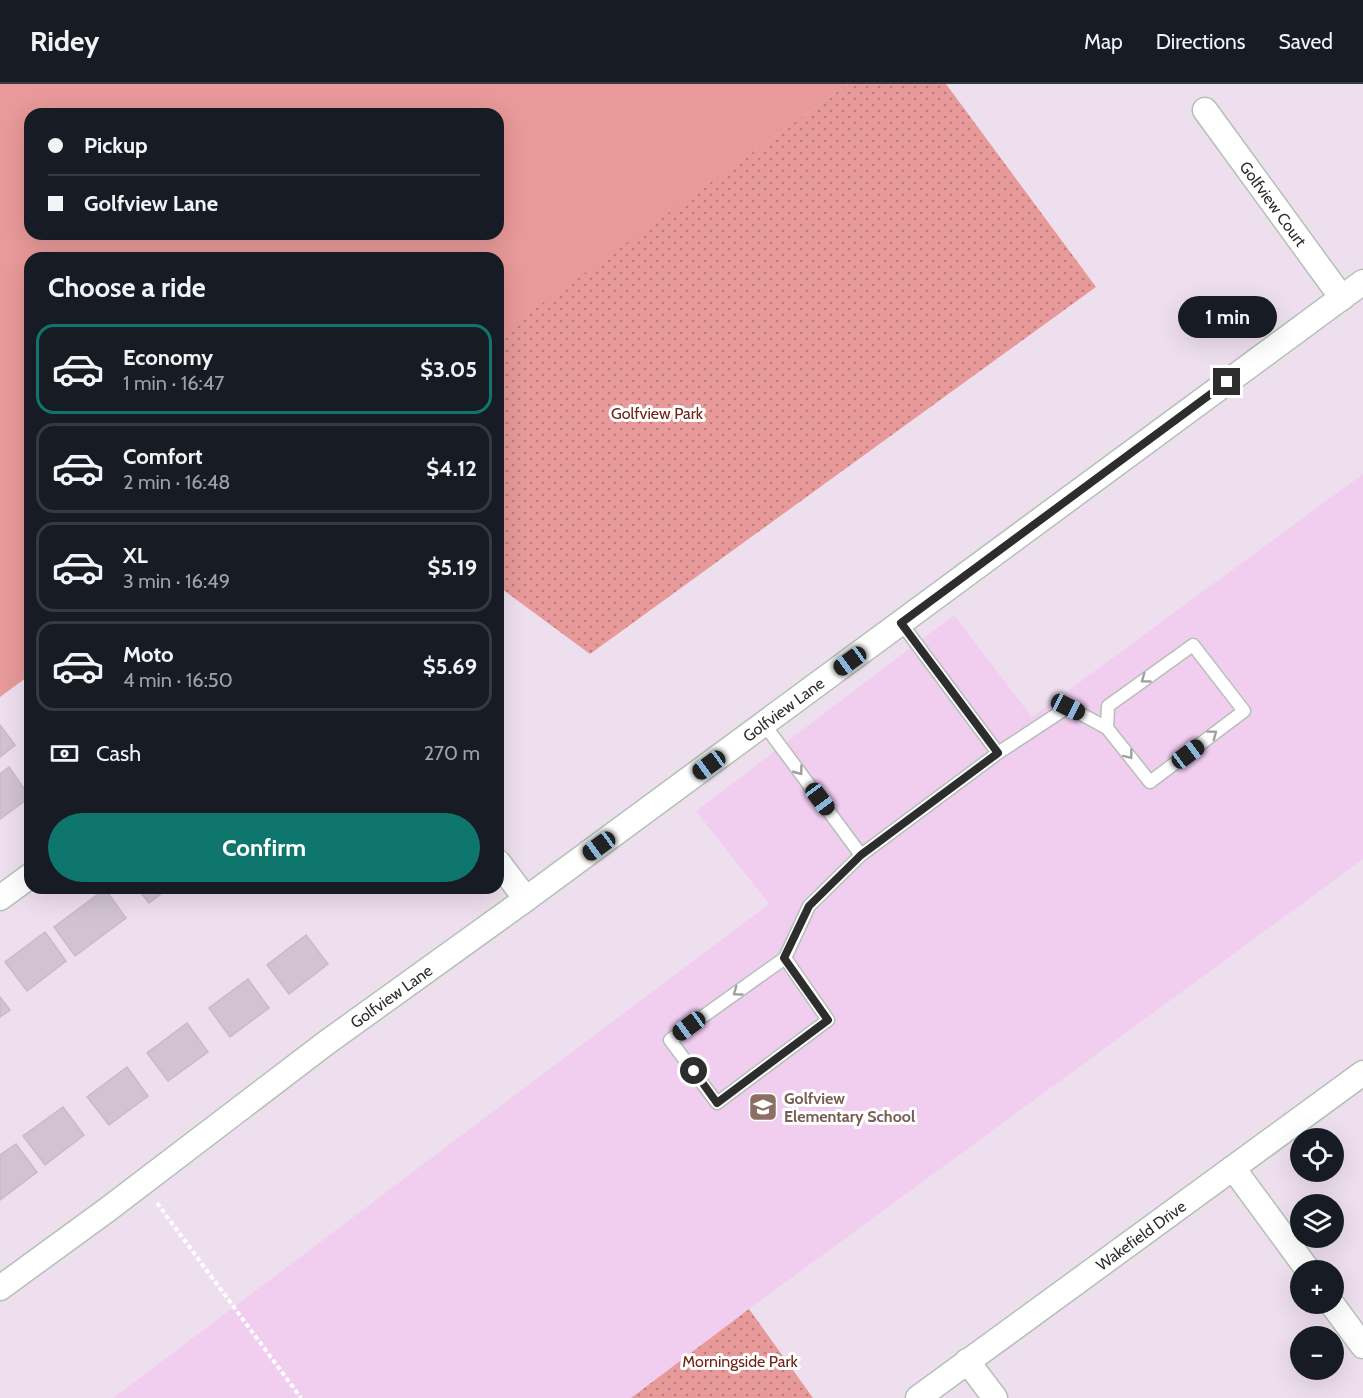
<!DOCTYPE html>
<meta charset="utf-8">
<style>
body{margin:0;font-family:Cabin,sans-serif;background:#242831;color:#f1f3f6;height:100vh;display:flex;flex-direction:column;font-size:22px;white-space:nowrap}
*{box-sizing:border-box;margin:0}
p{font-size:20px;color:#9ea1a6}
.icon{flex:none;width:33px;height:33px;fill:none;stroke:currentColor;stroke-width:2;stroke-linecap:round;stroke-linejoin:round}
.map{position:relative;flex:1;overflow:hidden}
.drawer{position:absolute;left:24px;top:168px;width:480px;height:642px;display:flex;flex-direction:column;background:#171b24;border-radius:18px;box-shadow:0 6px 24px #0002}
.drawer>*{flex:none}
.guide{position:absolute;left:24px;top:24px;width:480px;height:132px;border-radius:18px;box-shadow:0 6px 24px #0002;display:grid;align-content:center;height:132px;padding:0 24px;background:#171b24}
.fabs{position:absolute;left:1290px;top:1044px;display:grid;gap:12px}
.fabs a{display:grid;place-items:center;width:54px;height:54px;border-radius:50%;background:#171b24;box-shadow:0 6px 24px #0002;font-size:30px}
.end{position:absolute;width:27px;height:27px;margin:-14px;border:8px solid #2d2d2d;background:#fff;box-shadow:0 0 0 3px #fff}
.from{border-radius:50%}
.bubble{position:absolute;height:42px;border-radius:21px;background:#171b24;box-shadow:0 6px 24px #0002;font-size:20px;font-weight:700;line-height:42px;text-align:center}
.car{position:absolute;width:18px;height:36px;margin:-18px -9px;border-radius:8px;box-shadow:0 0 4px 2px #0007;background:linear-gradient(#222 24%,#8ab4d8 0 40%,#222 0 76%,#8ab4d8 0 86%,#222 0)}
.guide b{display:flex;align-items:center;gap:21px;height:57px;font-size:22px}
.guide b+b{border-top:2px solid #363941}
.guide i{width:15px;height:15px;background:#f1f3f6}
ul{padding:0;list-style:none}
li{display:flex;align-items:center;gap:18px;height:90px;margin:0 12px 9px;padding:0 12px;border:3px solid #363941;border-radius:18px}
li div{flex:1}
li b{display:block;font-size:22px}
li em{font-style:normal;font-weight:700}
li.current{border-color:#0f766e}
li>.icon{width:54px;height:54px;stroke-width:1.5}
h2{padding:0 24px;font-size:27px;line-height:72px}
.pay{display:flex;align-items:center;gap:15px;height:66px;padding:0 24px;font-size:22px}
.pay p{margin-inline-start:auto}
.primary-button{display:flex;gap:12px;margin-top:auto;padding:12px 24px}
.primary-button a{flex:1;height:69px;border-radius:36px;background:#0f766e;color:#fff;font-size:24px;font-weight:700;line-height:69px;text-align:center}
header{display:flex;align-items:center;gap:36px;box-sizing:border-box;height:84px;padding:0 30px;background:#171b24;border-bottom:2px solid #363941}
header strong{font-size:28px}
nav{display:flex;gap:33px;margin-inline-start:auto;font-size:21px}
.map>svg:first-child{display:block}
.education{fill:#f1cef0}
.grass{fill:#e89999;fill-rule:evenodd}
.park{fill:url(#park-dots)}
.building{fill:#d1c3d2;stroke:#cbb8cb;stroke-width:1.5}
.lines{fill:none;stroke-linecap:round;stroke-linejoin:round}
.service-casing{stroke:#b3c1b5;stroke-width:15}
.minor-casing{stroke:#b3c1b5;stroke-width:27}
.path{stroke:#fff;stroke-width:4;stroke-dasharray:4.5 3;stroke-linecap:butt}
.service{stroke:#fff;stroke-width:12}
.minor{stroke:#fff;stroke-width:24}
.oneway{stroke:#a0a0a0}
.route{stroke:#2d2d2d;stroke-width:8}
.labels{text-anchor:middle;stroke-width:6;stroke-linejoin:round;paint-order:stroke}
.street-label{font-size:16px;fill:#2d2d2d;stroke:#fff}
.park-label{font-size:16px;fill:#712316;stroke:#fff}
.education-label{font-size:16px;font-weight:bold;fill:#785e54;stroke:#fff;text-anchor:start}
</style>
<header>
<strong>Ridey</strong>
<nav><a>Map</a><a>Directions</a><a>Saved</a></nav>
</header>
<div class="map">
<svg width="1363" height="1314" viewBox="0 0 1363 1314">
<defs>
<pattern id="park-dots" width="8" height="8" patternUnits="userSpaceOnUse" patternTransform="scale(1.5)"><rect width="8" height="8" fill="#e89999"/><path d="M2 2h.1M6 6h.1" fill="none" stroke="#bc7d7d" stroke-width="1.8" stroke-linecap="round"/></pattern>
</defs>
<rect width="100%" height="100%" fill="#eedfef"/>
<path class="education" d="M1363 390V775L749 1225 631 1314H113L769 820 696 727 954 531 1032 633Z"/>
<path class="grass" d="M0 0H848L498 252V174H30V591L0 613ZM30 30H498V150H30Z"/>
<path class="park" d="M848 0H946L1096 203 590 570 498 502V251Z
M749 1225 813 1314H631Z"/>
<path class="building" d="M0 641 15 661 0 673Z
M9 683 30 713 0 735V690Z
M137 804H169L149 819Z
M105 805 126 834 75 872 54 843Z
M45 848 66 877 27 907 5 878Z
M306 851 328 880 289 910 267 881Z
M248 895 269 924 230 953 209 924Z
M0 913 10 926 0 933Z
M187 939 208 968 168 997 147 969Z
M127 983 148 1012 109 1041 87 1013Z
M63 1023 84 1051 45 1081 23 1052Z
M16 1060 37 1088 0 1116V1071Z"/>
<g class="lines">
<g class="service-casing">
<path id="service" d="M764 640 861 771 998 669 901 539
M998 669 1068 623 1107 644 1150 698 1244 627 1193 561 1108 622 1107 644
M785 874 828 936 717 1019 670 956 785 874 809 822 861 771"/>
</g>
<g class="minor-casing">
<g id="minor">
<path id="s1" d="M1205 26 1342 214"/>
<path d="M498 778 526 815"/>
<path d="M0 814 30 792"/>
<path d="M1233 1084 1308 1186"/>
<path id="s2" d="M0 1204 107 1126 326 959 526 815 1363 198"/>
<path d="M1332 1220 1363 1262"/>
<path d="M967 1277 995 1314"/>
<path id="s3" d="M918 1314 1363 989"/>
</g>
</g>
<path class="path" d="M157 1119 301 1314"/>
<use href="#service" class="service"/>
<use href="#minor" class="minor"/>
</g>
<defs><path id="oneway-chevron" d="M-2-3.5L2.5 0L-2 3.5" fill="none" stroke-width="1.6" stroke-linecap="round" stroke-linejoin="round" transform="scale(1.5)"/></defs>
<g class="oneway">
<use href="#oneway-chevron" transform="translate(1145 595) rotate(144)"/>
<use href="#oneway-chevron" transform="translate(1213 650) rotate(-37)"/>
<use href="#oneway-chevron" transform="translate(1129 671) rotate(52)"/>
<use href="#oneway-chevron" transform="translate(799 687) rotate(53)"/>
<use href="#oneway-chevron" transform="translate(737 908) rotate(144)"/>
</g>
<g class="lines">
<path class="route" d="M694 987 717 1019 828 936 784 874 809 822 861 771 998 669 901 539 1227 298"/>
</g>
<defs>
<g id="school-square" transform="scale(1.5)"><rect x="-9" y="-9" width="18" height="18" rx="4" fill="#8d6e63" stroke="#fff"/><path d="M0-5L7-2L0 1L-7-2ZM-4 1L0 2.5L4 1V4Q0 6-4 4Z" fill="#fff"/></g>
</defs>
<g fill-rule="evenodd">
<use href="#school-square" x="763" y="1023"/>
</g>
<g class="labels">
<g class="street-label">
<text dy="6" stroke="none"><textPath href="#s1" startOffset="116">Golfview Court</textPath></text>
<text dy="6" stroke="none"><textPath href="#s2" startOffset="974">Golfview Lane</textPath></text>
<text dy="6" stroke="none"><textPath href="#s2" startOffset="488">Golfview Lane</textPath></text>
<text dy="6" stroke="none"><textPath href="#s3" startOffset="276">Wakefield Drive</textPath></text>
</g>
<g class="park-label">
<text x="657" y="335">Golfview Park</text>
<text x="740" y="1283">Morningside Park</text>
</g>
<g class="education-label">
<text x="784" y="1020">Golfview<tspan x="784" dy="18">Elementary School</tspan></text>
</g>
</g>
</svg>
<div class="fabs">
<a><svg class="icon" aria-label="locate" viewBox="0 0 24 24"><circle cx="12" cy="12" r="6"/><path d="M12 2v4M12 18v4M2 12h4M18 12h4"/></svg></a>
<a><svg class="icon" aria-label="layers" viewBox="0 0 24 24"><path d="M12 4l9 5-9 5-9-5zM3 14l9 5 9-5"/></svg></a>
<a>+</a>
<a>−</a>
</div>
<i class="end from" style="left:694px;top:987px"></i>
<i class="end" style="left:1227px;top:298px"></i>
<div class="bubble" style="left:1178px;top:212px;width:99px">1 min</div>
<i class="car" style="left:850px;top:577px;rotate:234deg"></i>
<i class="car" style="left:1068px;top:623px;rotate:117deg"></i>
<i class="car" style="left:1188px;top:670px;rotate:53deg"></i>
<i class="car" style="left:709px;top:681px;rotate:234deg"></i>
<i class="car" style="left:820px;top:715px;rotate:143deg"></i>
<i class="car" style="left:599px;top:762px;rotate:234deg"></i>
<i class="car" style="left:689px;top:942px;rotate:234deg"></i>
<div class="guide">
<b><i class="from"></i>Pickup</b>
<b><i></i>Golfview Lane</b>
</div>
<section class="drawer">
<h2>Choose a ride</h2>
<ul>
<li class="current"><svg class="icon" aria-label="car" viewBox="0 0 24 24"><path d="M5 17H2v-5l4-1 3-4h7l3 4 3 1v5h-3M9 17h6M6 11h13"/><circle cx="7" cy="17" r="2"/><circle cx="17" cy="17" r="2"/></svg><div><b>Economy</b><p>1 min · 16:47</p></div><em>$3.05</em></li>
<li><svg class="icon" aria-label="car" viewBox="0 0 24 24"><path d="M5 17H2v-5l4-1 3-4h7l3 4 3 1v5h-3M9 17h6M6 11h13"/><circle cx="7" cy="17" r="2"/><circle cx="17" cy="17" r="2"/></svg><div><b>Comfort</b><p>2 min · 16:48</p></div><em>$4.12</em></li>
<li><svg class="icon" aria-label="car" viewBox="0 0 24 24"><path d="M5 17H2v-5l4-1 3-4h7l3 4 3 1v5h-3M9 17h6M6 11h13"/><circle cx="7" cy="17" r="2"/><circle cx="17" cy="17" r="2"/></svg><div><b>XL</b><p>3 min · 16:49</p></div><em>$5.19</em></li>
<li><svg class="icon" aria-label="car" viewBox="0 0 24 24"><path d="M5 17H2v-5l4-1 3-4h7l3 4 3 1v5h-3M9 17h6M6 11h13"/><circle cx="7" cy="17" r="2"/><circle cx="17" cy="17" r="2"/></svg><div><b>Moto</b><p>4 min · 16:50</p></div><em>$5.69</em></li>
</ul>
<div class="pay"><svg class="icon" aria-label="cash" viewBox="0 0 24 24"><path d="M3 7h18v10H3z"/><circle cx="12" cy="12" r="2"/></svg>Cash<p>270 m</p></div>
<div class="primary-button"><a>Confirm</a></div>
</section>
</div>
